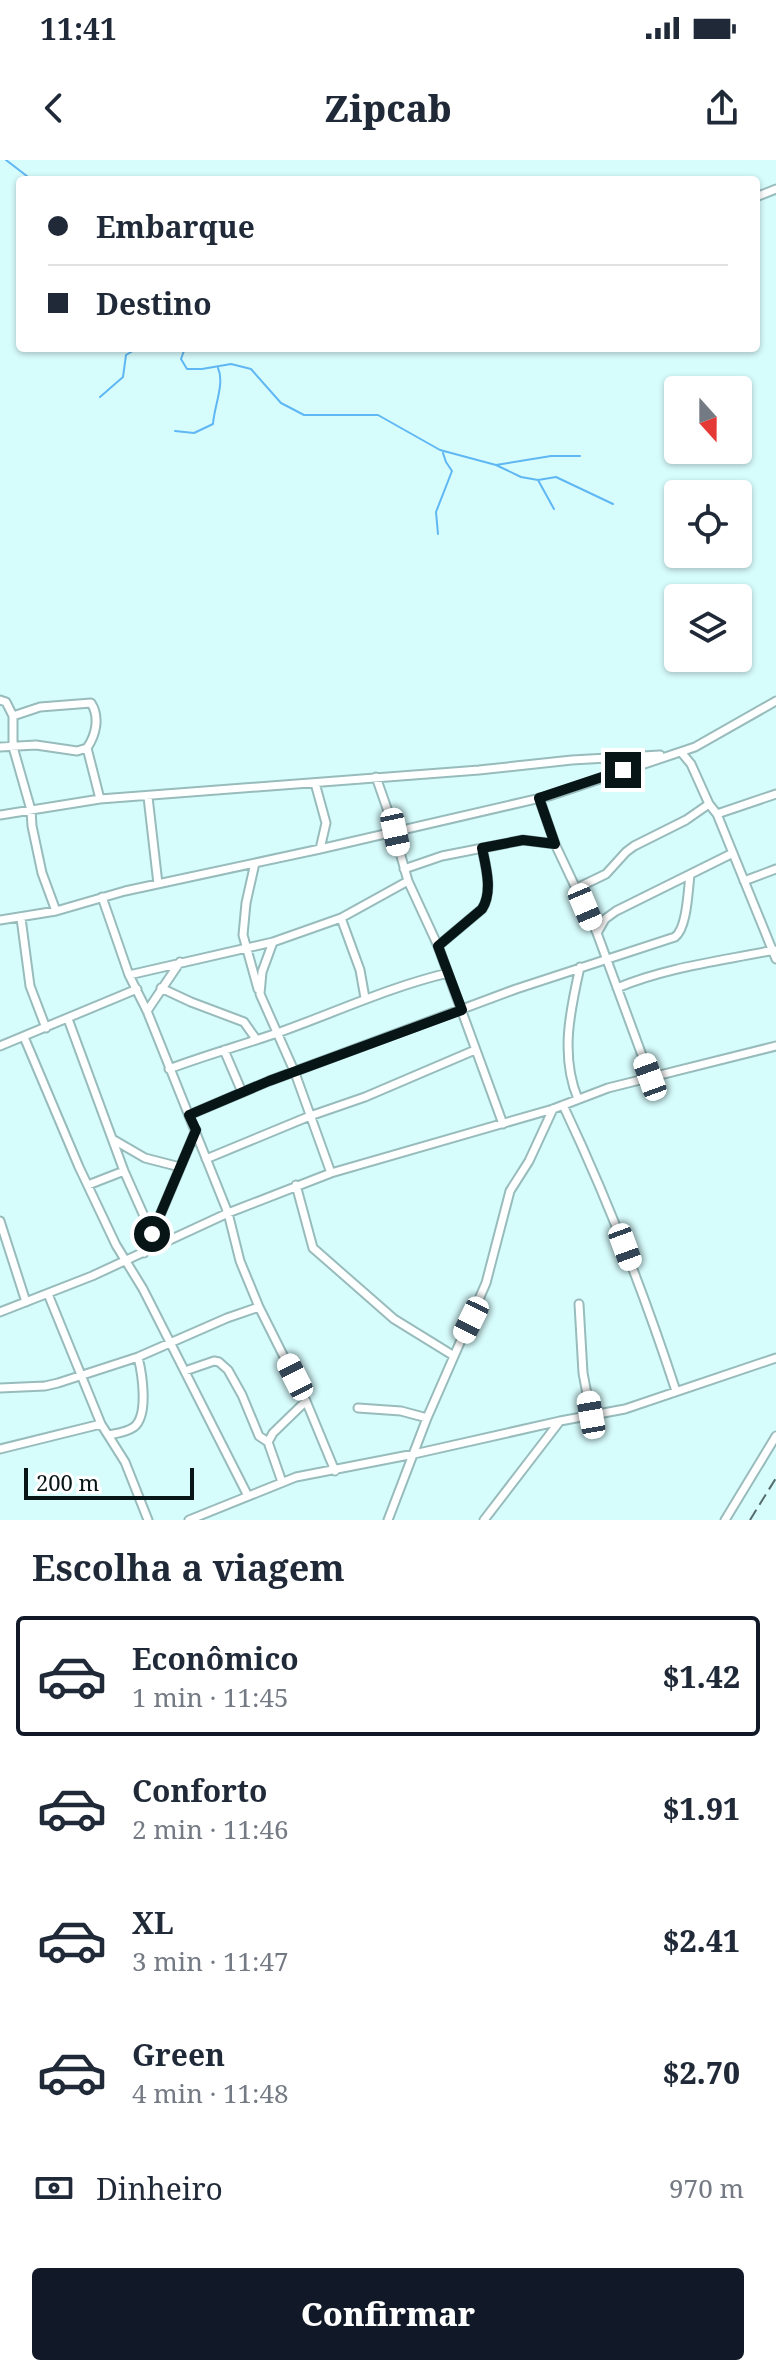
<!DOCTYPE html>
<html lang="pt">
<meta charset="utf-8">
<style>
body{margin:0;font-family:"Noto Serif",serif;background:#f6f6f7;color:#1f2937;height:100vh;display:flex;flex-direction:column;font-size:30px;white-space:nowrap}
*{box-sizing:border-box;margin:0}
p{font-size:26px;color:#747a83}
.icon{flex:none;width:44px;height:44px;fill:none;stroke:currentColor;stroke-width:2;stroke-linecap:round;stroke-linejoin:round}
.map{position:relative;height:1360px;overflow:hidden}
.side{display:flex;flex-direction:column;background:#fff;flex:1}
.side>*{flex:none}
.hud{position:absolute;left:16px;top:16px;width:744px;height:176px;border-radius:8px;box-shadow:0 2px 6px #0004;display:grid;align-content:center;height:176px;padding:0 32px;background:#fff}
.needle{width:52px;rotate:159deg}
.fabs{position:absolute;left:664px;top:216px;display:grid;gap:16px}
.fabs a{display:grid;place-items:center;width:88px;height:88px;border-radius:8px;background:#fff;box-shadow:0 2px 6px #0004;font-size:40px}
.scale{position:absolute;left:24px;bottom:20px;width:170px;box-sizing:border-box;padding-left:8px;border:4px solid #081516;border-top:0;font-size:22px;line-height:28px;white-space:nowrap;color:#081516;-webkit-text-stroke:6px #fff;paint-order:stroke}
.end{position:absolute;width:36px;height:36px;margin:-18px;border:10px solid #081516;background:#fff;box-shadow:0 0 0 4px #fff}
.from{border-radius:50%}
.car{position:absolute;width:24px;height:48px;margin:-24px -12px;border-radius:10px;box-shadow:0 0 6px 2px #0007;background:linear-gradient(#fff 24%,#345 0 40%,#fff 0 76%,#345 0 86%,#fff 0)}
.hud b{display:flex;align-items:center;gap:28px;height:76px;font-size:30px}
.hud b+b{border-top:2px solid #e0e1e3}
.hud i{width:20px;height:20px;background:#1f2937}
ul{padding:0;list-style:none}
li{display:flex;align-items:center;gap:24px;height:120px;margin:0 16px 12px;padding:0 16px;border:4px solid transparent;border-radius:8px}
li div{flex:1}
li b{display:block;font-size:30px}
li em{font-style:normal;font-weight:800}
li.selected{border-color:#111827}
li>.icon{width:72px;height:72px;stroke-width:1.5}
h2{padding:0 32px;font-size:36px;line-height:96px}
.pay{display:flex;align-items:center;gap:20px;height:88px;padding:0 32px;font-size:30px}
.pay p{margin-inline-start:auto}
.action{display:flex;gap:16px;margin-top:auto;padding:16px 32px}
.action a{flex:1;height:92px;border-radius:8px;background:#111827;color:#fff;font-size:32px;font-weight:800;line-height:92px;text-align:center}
.status{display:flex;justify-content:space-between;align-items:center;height:56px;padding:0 40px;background:#fff;direction:ltr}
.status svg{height:22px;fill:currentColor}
header{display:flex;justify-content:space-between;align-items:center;height:104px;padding:0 32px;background:#fff;font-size:36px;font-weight:800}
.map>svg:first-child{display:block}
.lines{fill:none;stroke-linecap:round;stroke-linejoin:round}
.stream{stroke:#5fb7f3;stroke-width:2}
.minor-casing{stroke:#98bbbc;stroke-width:11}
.minor{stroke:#fff;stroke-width:7}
.rail{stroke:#556b6c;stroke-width:2;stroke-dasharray:12 6;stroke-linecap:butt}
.route{stroke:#081516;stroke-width:10}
</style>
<div class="status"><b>11:41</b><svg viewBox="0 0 49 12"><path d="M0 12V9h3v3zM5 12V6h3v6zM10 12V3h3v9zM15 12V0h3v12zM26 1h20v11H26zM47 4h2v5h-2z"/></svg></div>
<header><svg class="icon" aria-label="back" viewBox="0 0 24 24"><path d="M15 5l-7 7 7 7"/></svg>Zipcab<svg class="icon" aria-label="share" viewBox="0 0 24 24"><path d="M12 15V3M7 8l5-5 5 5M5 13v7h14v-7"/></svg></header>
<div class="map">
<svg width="776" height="1360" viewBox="0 0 776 1360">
<rect width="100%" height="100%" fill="#d7fcfc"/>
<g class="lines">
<path class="stream" d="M6 0 32 20
M185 188 181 199 187 209H202L231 204 251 209 281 243 304 255H378L440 290 496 305 551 296H580
M100 237 123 217 126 195 138 188
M175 271 194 273 213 264C214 247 225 223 218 208
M496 305 521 317 538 320 556 317 613 344
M538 320 554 349
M438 374 436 352 452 311 446 302 443 293"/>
<g class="minor-casing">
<path id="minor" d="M756 37 776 29
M0 540 6 542 13 556V587L31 650 32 666 42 713 56 751
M13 556 40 547 91 543C100 557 96 575 87 588L100 639
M0 587 36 585 77 591 87 588
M681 592 691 604 709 644 717 654 776 799
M376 617 390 657 408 721 438 786 503 964
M315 623 326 663 320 689
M148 637 158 724
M539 638 555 684 597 773 650 917
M717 654 776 634
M0 655 100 639 479 610 572 600 660 595
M255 703 246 743 243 775 258 829
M404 709 442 696 523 680 555 684
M744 721 776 709
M577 728 606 714 626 692 634 686 686 660 709 644
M102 737 129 815 147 851 228 1053 240 1101 259 1147 306 1241 335 1311
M21 758 30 826 46 868
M341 758 360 810 365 838
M0 760 56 751 125 731 320 689 549 636 695 587 776 541
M597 773 605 759 616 751 733 693
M438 786 482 749C493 732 486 707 482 688
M129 815 273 782
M161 828 191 842 244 862 256 879
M617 828C667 807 721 801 774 790
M147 851 180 802
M68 859 124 1011 152 1074
M24 877 79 1007 116 1085 143 1129 248 1336
M0 886 137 829
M224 890 242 932
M169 909C206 895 243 885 280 872 336 852 389 827 448 813
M578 939C560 896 570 851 580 807
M563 945C607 1038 644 1133 676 1231
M189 955 269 921 516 829 675 777C687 768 688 731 690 715
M114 980 145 998 180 1007
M206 999 310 956 365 937 475 890
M331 1013 295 913 260 834 262 812 273 782 341 758 408 721
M88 1025 124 1011
M296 1025 313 1088 394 1159 454 1196
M0 1061 26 1142
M144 1093 196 970
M48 1134 101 1264 125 1302 148 1360
M579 1144 583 1213 591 1255
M0 1152 92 1116 228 1053 331 1013 553 949 608 928 776 886
M185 1211 214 1201 219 1202 228 1210 242 1235 259 1276 268 1282 282 1322
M0 1228 45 1226 58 1223 138 1197 227 1158 259 1147
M358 1248 401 1251 427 1258
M109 1275C118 1273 127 1272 134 1267 149 1255 142 1213 138 1197
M268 1282 273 1273 306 1241
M0 1289 101 1264
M189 1360 296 1317 414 1294 560 1261
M388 1360 427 1258 486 1123 510 1031 529 1001 553 949
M484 1360 560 1261 625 1249 776 1198
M725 1360 776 1276"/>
</g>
<use href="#minor" class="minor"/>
<path class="rail" d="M750 1360 776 1318"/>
</g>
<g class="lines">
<path class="route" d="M152 1074 196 970 189 955 269 921 462 850 438 786 482 749C493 732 486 707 482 688L523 680 555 684 539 638 623 610"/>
</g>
</svg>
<div class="fabs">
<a><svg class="needle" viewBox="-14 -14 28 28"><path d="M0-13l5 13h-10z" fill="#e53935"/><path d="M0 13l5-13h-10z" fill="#747a83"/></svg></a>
<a><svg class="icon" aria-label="locate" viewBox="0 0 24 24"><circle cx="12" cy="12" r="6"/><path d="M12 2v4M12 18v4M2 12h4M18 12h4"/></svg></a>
<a><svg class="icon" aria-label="layers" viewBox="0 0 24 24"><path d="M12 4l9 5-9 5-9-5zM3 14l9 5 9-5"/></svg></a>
</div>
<div class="scale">200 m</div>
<i class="end from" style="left:152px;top:1074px"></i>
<i class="end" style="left:623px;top:610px"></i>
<i class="car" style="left:395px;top:672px;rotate:168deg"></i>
<i class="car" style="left:585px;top:747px;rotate:157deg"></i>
<i class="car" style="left:650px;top:917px;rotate:340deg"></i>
<i class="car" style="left:625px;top:1087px;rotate:160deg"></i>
<i class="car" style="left:471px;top:1160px;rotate:206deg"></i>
<i class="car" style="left:295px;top:1217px;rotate:333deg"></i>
<i class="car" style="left:591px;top:1255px;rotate:350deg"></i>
<div class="hud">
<b><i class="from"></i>Embarque</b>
<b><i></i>Destino</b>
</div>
</div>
<section class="side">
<h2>Escolha a viagem</h2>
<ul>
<li class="selected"><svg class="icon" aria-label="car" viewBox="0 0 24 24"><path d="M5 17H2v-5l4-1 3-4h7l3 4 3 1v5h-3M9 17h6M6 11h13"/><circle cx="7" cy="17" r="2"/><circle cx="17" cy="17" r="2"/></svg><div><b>Econômico</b><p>1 min · 11:45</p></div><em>$1.42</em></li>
<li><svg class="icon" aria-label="car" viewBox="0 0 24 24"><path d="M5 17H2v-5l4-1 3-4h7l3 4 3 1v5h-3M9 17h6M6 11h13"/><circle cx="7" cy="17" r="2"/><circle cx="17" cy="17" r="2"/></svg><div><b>Conforto</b><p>2 min · 11:46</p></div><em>$1.91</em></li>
<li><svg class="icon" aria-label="car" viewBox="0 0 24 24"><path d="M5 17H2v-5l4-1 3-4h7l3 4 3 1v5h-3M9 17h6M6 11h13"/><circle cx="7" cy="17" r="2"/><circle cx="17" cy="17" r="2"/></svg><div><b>XL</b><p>3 min · 11:47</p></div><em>$2.41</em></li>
<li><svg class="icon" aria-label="car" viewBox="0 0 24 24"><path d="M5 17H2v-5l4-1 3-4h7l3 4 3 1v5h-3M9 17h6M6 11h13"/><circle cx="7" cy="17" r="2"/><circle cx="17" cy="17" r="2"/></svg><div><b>Green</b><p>4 min · 11:48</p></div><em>$2.70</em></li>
</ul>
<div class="pay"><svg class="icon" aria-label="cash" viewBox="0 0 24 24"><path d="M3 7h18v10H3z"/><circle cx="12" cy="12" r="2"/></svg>Dinheiro<p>970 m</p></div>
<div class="action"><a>Confirmar</a></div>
</section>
